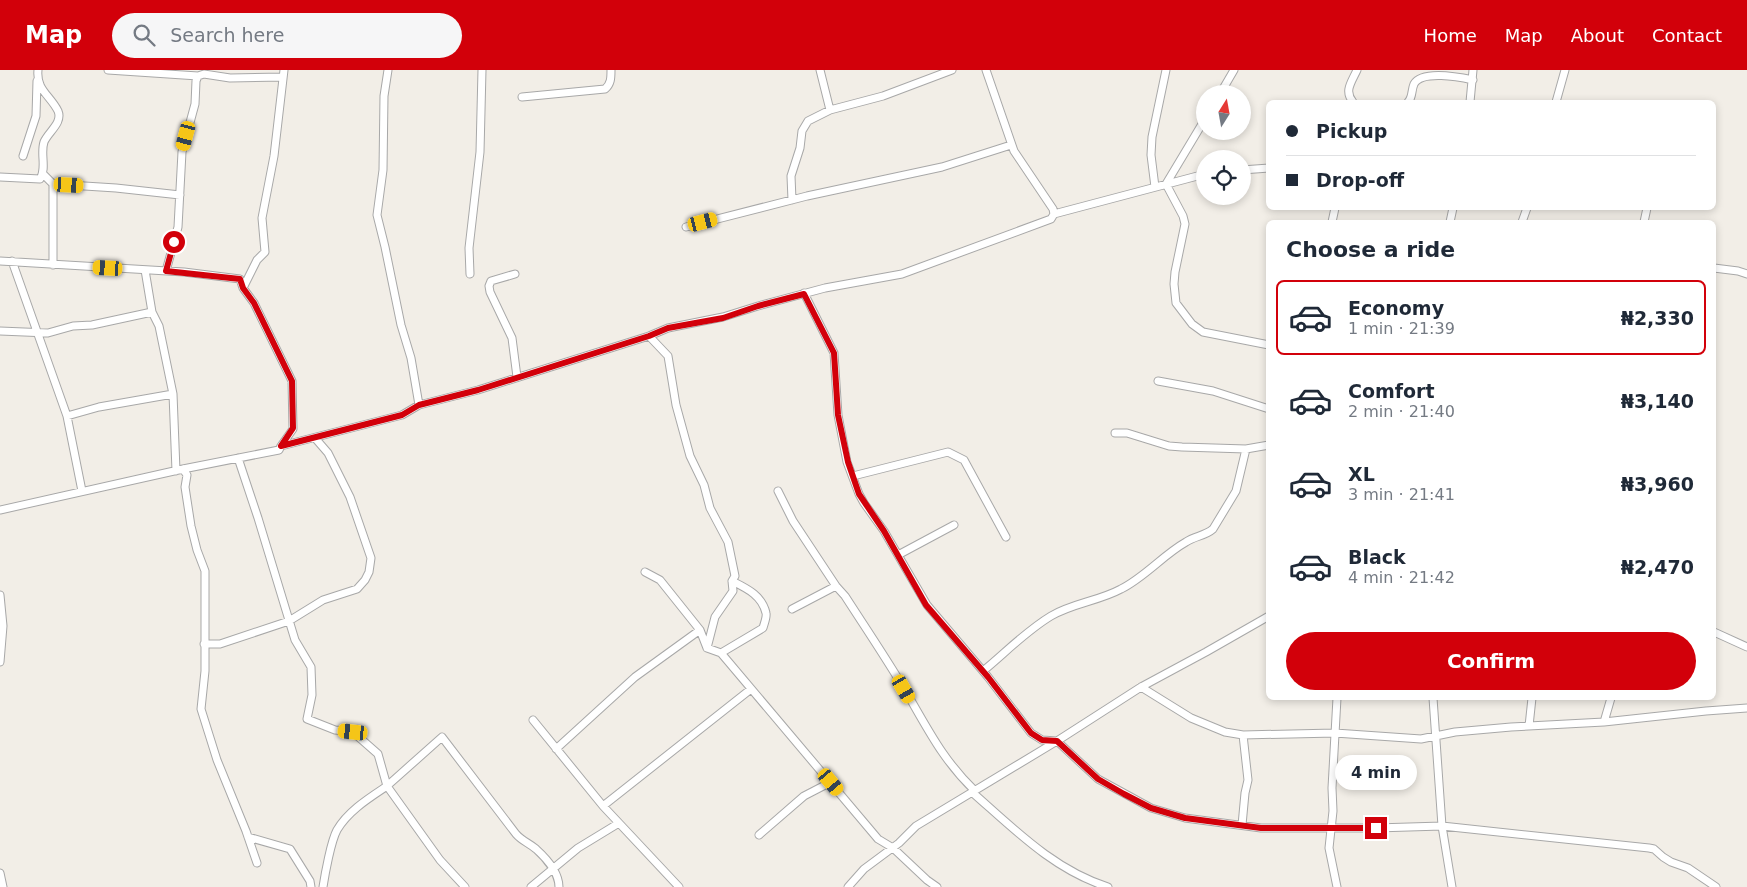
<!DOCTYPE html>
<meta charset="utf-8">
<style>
body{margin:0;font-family:"DejaVu Sans",sans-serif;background:#f6f6f7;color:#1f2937;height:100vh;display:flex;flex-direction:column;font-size:19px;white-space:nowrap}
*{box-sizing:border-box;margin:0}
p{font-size:16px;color:#747a83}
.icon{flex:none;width:28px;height:28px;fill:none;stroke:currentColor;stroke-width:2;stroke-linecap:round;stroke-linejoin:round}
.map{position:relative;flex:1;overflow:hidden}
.drawer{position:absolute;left:1266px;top:150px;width:450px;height:480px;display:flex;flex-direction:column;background:#fff;border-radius:8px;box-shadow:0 2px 8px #0003}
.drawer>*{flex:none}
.top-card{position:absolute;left:1266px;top:30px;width:450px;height:110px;border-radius:8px;box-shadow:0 2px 8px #0003;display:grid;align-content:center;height:110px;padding:0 20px;background:#fff}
.needle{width:32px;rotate:11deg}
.buttons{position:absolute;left:1196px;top:15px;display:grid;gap:10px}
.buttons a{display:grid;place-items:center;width:55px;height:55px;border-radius:50%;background:#fff;box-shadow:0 2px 8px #0003;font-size:25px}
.end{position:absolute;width:22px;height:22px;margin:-11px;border:6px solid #d2000a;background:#fff;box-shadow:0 0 0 2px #fff}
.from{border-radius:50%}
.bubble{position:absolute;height:35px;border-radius:18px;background:#fff;box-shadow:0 2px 8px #0003;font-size:16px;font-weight:700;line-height:35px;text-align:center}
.car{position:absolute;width:15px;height:30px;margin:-15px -8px;border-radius:6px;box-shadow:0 0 4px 1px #0007;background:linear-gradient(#f5c518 24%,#345 0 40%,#f5c518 0 76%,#345 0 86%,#f5c518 0)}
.top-card b{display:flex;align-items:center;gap:18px;height:48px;font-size:19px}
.top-card b+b{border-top:1px solid #e0e1e3}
.top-card i{width:12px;height:12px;background:#1f2937}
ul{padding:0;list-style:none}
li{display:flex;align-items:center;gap:15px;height:75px;margin:0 10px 8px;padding:0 10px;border:2px solid transparent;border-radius:8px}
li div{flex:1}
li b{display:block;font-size:19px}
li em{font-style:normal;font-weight:700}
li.active{border-color:#d2000a}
li>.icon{width:45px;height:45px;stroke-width:1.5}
h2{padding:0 20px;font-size:22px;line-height:60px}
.cta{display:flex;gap:10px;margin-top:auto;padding:10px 20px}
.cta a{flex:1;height:58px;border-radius:30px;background:#d2000a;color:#fff;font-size:20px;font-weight:700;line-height:58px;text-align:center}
header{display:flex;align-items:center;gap:30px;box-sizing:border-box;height:70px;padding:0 25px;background:#d2000a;color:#fff}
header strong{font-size:24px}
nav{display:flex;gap:28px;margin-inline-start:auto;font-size:18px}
.search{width:350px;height:45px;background:#f6f6f7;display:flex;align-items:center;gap:12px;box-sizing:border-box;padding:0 18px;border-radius:28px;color:#747a83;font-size:19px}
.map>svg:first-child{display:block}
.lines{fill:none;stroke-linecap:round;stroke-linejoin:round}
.minor-casing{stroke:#a8a8a8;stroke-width:9}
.minor{stroke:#fff;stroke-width:7}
.route{stroke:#d2000a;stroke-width:6}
</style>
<header>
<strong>Map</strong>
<div class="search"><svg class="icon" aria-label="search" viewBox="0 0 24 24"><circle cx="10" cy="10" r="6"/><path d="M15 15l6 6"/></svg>Search here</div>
<nav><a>Home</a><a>Map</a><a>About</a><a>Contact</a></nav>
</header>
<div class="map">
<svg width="1747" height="817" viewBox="0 0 1747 817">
<rect width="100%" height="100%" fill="#f2eee7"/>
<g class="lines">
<g class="minor-casing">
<path id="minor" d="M108 0 198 6 204 4 230 8 283 7
M388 0 384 26 383 100 377 145 385 177 401 255 411 288 419 335
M820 0 830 40
M1220 24 1234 0
M522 27 605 19C611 14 611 8 611 0
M1353 32C1344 21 1351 13 1357 0
M1408 32C1413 27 1411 21 1414 14 1422 0 1459 7 1473 10
M1470 32 1473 0
M1556 32 1565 0
M1205 49 1166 114 1183 146 1185 154 1175 202 1174 214 1176 233 1192 254 1203 262 1269 275
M23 86 36 46 37 11
M1242 100 1269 98
M43 104 53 114V195
M0 107 40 109C47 98 40 84 44 72 48 62 63 53 58 41 50 25 36 20 38 0
M53 114 116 118 180 125
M1155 117 1151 85 1152 67 1166 0
M792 130 791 106 800 78 802 61 808 51 830 40 883 26 952 0
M1054 144 1205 104
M1332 152 1335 138
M1450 152 1453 138
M1522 152 1527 138
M1644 152 1647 138
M686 157 807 126 942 97 1011 75
M0 191 184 202 240 209 243 218 254 233 292 311 293 359 281 376
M12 191 67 346 82 421
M1714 198 1738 201 1747 204
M145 200 152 242 159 256 173 324 176 401
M166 201 178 157 182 82 195 34 196 11 198 6
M470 204 469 178 480 82 482 0
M515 204 491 211 489 216 490 222 512 268 517 307
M243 218 257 190 265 182 262 148 274 86 284 0
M804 223 834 283 838 345 847 392 859 424 864 433 884 461 927 535 988 607 1031 663 1042 670 1057 671 1098 709 1151 738 1185 748 1261 758H1376L1442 756 1649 778 1654 779 1663 787 1671 792 1688 798 1716 817
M0 261 48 263 73 256 92 255 152 242
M649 266 668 286 676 335 690 386 704 415 710 438 728 472 735 506 732 511 733 521 715 547 707 578
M1158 311 1213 321 1269 339
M67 346 99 337 173 324
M1115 363H1127L1169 376 1182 377 1246 379 1269 375
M238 388 258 448 295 570 311 597 312 625 307 649 335 660 353 662 378 684 387 716C369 728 348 741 337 760 331 771 325 804 323 817
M183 399 187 405 185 417 191 456 197 480 205 501V601L201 639 217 690 246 761 257 793
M853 406 948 382 964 390 1006 467
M778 421 793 451 836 516 845 526C865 557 886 588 905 620 928 659 942 689 975 721
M0 440 183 399 279 380 281 376 402 345 419 335 478 320 649 266 668 258 723 247 758 236 825 218 902 204 1051 149 1054 144 1053 139 1014 81 986 0
M898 485 954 455
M645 502 660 510 700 560 707 578 721 583 878 769 893 778 927 810 937 817
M0 525 3 556 0 592
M792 539 836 516
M1714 562 1747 577
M204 574H220L289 551 323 530 357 519 365 510 369 502 371 488 350 427 328 383 315 368
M721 583 763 558C764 554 767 547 766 543 762 525 746 518 732 511
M983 601C1005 583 1026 561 1051 546 1073 533 1099 531 1121 519 1145 507 1163 485 1186 472 1195 466 1205 466 1213 459L1236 421 1246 379
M1141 617 1191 648 1225 662 1243 665 1335 663 1421 669 1455 662 1511 657 1604 652 1706 641 1747 638
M1433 628 1442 756 1452 817
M533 650 603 736 679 817
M1604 652 1611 628
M1529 656 1532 628
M556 679 635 607 700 560
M973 723C1014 759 1054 800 1108 817
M603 736 751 619
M1242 755 1245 723 1248 710 1243 665
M759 765 804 726 831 712
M248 767 290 779 310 811 311 817
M0 803 3 817
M465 817 440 790 387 716 442 667 516 764C522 771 529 773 536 779 546 788 559 803 559 817
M531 817 578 778 619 753
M848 817 864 799 899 773 916 756 1057 671 1141 617 1206 582 1269 546
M1337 817 1329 778 1333 741 1332 718 1337 628"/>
</g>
<use href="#minor" class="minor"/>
</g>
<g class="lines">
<path class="route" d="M174 172 166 201 240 209 243 218 254 233 292 311 293 358 281 376 402 345 419 335 478 320 649 266 668 258 723 248 758 236 804 224 834 283 838 345 848 392 859 424 884 461 926 535 988 607 1031 663 1042 670 1057 671 1098 709 1124 724 1151 738 1185 748 1261 758H1376"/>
</g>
</svg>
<div class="buttons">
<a><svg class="needle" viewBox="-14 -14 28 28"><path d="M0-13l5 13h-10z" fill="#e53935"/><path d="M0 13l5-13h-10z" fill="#747a83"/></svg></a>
<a><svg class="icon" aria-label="locate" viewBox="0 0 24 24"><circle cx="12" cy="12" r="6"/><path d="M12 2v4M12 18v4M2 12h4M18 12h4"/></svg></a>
</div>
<i class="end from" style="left:174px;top:172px"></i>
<i class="end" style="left:1376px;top:758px"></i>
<div class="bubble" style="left:1335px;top:685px;width:82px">4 min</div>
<i class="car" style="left:186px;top:66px;rotate:195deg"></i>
<i class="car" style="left:69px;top:115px;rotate:93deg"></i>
<i class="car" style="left:703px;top:152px;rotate:76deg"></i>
<i class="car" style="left:108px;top:198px;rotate:273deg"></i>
<i class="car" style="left:904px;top:619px;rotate:150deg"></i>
<i class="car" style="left:353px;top:662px;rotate:276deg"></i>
<i class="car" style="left:831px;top:712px;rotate:140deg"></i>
<div class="top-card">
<b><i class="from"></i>Pickup</b>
<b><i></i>Drop-off</b>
</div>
<section class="drawer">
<h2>Choose a ride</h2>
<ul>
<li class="active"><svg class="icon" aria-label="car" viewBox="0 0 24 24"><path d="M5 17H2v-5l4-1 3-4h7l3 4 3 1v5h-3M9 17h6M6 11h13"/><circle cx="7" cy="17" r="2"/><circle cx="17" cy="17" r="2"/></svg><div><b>Economy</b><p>1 min · 21:39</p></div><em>₦2,330</em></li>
<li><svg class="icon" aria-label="car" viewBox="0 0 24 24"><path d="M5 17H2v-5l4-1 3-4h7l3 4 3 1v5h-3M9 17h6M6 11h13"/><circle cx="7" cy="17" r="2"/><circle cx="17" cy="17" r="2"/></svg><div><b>Comfort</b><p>2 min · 21:40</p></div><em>₦3,140</em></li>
<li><svg class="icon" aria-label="car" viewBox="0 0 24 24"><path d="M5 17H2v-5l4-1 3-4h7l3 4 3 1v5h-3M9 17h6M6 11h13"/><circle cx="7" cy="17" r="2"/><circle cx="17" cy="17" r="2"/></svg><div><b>XL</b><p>3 min · 21:41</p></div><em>₦3,960</em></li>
<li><svg class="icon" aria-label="car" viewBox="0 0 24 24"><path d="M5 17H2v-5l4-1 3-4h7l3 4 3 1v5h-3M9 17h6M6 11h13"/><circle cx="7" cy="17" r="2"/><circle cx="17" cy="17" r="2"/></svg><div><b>Black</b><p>4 min · 21:42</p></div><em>₦2,470</em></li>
</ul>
<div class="cta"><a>Confirm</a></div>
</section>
</div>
